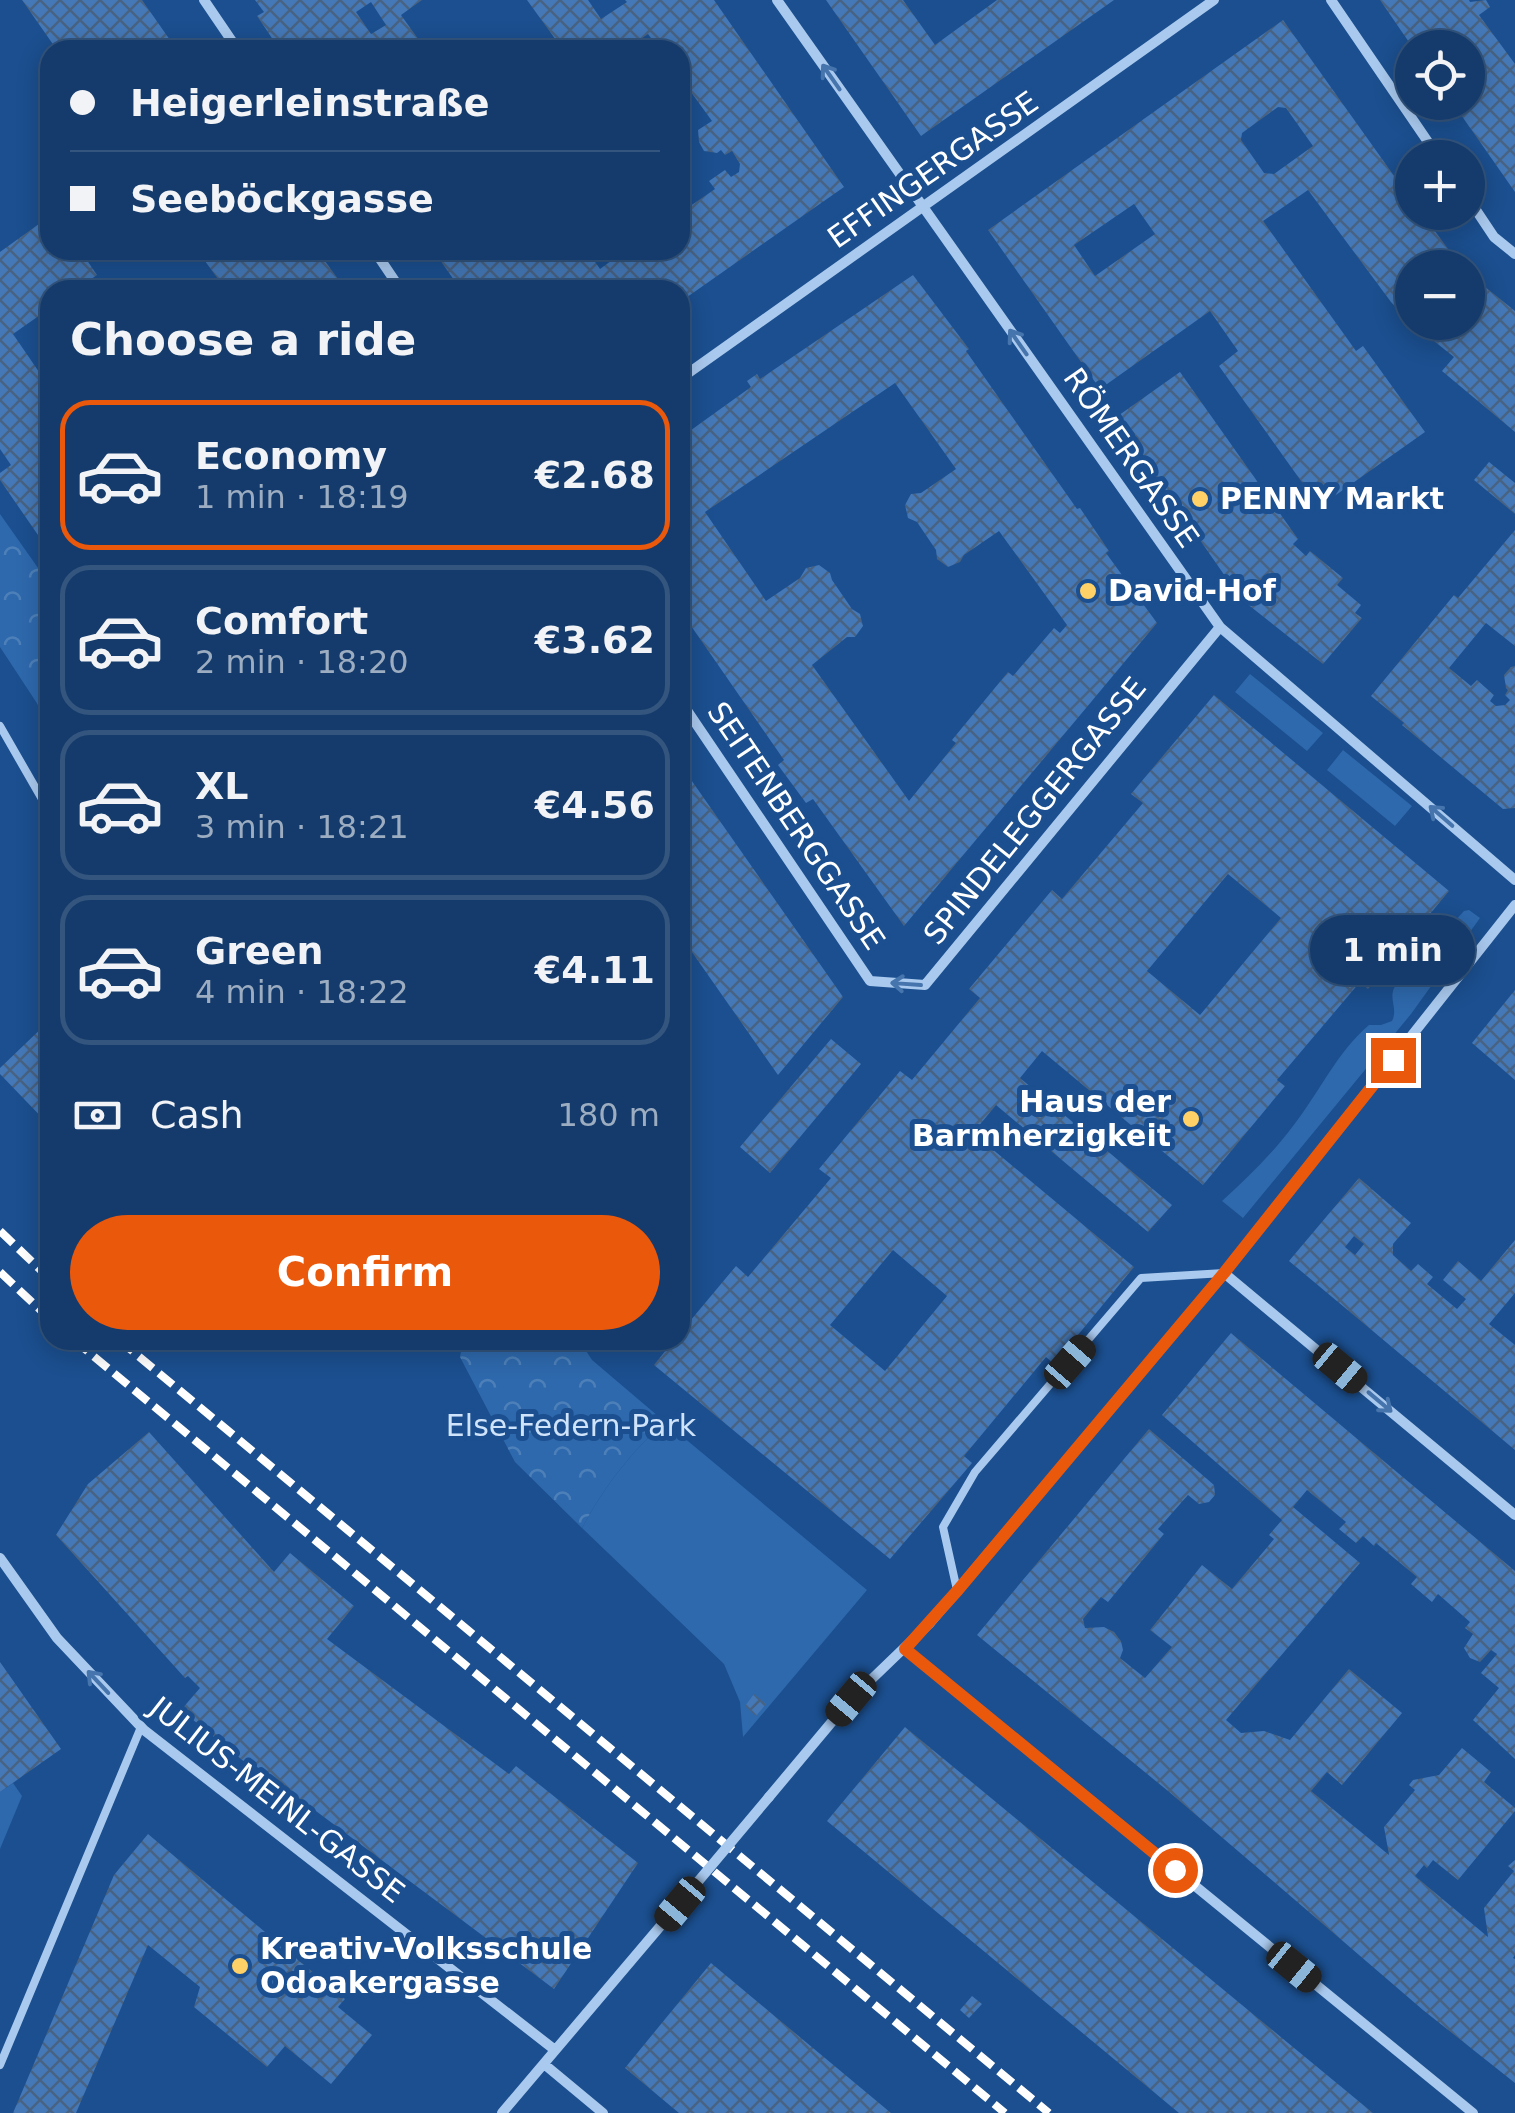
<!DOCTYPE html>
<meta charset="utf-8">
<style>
body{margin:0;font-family:"DejaVu Sans",sans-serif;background:#1d4271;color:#f1f3f6;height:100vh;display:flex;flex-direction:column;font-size:38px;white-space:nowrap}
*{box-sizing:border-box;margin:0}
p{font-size:32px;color:#9dadc1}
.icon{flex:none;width:55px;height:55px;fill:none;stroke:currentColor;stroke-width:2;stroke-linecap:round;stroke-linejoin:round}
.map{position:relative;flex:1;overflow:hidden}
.drawer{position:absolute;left:40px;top:280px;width:650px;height:1070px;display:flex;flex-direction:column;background:#143b6b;border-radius:30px;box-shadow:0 5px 25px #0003,0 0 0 2px #33557e}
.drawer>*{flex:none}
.top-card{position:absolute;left:40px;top:40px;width:650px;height:220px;border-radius:30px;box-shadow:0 5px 25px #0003,0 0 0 2px #33557e;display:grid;align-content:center;height:220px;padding:0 30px;background:#143b6b}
.buttons{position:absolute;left:1395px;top:30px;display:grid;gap:20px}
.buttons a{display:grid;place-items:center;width:90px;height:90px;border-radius:50%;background:#143b6b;box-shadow:0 5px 25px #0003,0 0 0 2px #33557e;font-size:50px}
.end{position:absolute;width:45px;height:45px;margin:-22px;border:12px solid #ea580c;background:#fff;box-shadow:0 0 0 5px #fff}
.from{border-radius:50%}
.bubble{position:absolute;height:70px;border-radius:35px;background:#143b6b;box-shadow:0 5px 25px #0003,0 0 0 2px #33557e;font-size:32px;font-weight:700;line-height:70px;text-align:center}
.car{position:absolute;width:30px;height:60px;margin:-30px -15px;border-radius:12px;box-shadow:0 0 8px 2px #0007;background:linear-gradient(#222 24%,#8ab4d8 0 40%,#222 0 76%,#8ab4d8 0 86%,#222 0)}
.top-card b{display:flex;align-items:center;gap:35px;height:95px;font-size:38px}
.top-card b+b{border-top:2px solid #33557e}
.top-card i{width:25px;height:25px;background:#f1f3f6}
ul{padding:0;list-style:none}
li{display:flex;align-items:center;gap:30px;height:150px;margin:0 20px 15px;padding:0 10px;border:5px solid #33557e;border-radius:30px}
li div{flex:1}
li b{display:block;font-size:38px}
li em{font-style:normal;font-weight:700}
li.selected{border-color:#ea580c}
li>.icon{width:90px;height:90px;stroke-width:1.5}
h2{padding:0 30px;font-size:45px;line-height:120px}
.pay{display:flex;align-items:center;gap:25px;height:110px;padding:0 30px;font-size:38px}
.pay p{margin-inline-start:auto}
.button{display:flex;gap:20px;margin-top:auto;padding:20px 30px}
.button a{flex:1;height:115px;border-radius:60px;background:#ea580c;color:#fff;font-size:40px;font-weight:700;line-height:115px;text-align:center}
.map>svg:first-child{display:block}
.green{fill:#2e69ad}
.forest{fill:url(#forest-crowns)}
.building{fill:url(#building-cross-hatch);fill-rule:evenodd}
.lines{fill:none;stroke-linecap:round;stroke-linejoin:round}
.lane{stroke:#a9c9ee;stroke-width:8}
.street{stroke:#a9c9ee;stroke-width:10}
.rail{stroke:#fff;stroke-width:8;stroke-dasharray:18 8;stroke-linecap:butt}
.street-bridge{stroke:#a9c9ee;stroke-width:10}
.oneway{stroke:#4674ac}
.route{stroke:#ea580c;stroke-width:12}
.poi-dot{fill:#ffd166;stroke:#1b4f8f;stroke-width:4}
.labels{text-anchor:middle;stroke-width:10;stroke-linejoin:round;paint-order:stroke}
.street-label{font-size:30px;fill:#fff;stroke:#1b4f8f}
.poi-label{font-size:30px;font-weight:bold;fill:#fff;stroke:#1b4f8f;text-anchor:start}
.park-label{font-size:30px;fill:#cfe3fa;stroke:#1b4f8f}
</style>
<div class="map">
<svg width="1515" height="2113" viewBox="0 0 1515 2113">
<defs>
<pattern id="forest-crowns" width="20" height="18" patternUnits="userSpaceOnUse" patternTransform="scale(2.5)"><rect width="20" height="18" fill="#2e69ad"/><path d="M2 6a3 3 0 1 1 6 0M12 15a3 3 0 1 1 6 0" fill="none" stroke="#4d80b9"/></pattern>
<pattern id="building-cross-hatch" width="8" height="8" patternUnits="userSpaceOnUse" patternTransform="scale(2.5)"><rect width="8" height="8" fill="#4478b7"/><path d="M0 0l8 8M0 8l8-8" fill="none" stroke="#486282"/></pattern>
</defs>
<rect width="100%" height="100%" fill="#1b4f8f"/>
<path class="green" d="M1250 674 1323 733 1307 751 1235 692Z
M1343 750 1412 806 1395 826 1327 770Z
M1469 910 1480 918 1411 1014 1243 1218 1222 1201C1247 1178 1273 1153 1293 1126 1319 1093 1337 1052 1369 1025H1381L1392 1021C1398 1009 1389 1000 1394 988L1464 911Z
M665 1422 867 1590 743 1737 740 1702 724 1664 582 1528C605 1486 629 1454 665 1422Z
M13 1783 22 1796 0 1849V1792Z"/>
<path class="forest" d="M0 514 50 585V723L0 647Z
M463 1340H579L592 1360 665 1422C629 1454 605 1486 582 1528L515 1462 460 1357Z"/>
<path class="building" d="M22 0H142L177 50H57Z
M255 0H422L401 15 426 50H280L257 16 264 12ZM371 2 386 25 371 34 356 12Z
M527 0H588L601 19 627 2 625 0H714L844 187 680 302V290H461L433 250H587L600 269 626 250H680V213L715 189 709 181 725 170 731 177 739 172 740 164 732 151 725 155 721 150 717 153 704 151 699 142 698 130 712 121 680 77V50H660L648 34 625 50H556L561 47Z
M826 0H903L935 45 997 0H1114L921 136Z
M1380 0H1469L1470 2 1486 0 1490 7 1479 15 1515 64V192L1452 102H1468V48H1413Z
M1283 20 1412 201V212H1421L1462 268H1412V322H1468V273L1515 311V432L1442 371 1454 357 1409 321 1391 302 1308 190 1263 221 1356 351 1363 346 1425 432 1326 502 1318 490 1311 495 1219 366 1238 351 1210 311 1100 389 988 230ZM1278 107 1286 108 1313 146 1274 174 1264 173 1241 140 1242 133ZM1134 204 1155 234 1095 276 1074 245Z
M50 216V250H80L97 275 75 290H50V308L13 334 50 388V526L38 535 0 480V473L11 465 0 449V252Z
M197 250H317L346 290H226Z
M913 275 969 349 966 351 1077 509 1080 508 1109 551 1106 553 1157 623 904 926 813 799 806 803 778 765 784 760 680 610V438L751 387 747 381 757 374 760 379ZM895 383 956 469 921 493 911 494 905 505 908 518 917 522 936 550 937 559 948 567 960 562 964 555 999 531 1067 625 1060 633 1054 628 1013 676 1008 672 952 740 956 743 909 801 812 665 847 637H855L863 626 860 614 852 609 832 580 830 573 819 565 806 568 800 578 766 601 705 512Z
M1180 372 1298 539 1293 544 1306 556 1310 551 1343 578 1337 585 1361 605 1355 613 1362 618 1323 664 1241 599 1115 418Z
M1489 462 1515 483V514L1474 480Z
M1515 530V646L1486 623 1449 668 1471 686 1477 680 1494 695 1490 701 1496 706 1505 705 1510 700 1505 695 1508 690 1506 688 1504 675 1511 667 1515 666V808L1503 809 1402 725 1404 723 1371 696 1454 595 1458 598Z
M1214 695 1449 891 1368 989 1360 982 1277 1080 1285 1086 1203 1185 1042 1051 1020 1078 1172 1205 1148 1232 996 1105 973 1133 1134 1267 1054 1364 1046 1357 964 1456 972 1463 890 1559 654 1365 674 1340H680V1333L736 1266 748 1277 831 1178 819 1169 900 1071 912 1080 980 998 969 989 1052 890 1062 899 1143 803 1131 794ZM1228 874 1281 918 1200 1015 1147 971ZM893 1250 947 1296 885 1371 830 1325Z
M680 764 843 997 778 1075 680 935Z
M1515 990V1080L1472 1043Z
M48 1022 50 1024V1126L0 1074V1068Z
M831 1039 861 1064 770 1173 740 1147Z
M1359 1178 1411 1223 1393 1244V1255L1411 1271 1418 1264 1433 1277 1427 1284 1457 1309 1466 1299 1443 1280 1458 1261 1481 1281 1515 1240V1293L1489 1324 1515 1345V1450L1289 1261ZM1354 1236 1364 1244 1355 1255 1345 1247Z
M1231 1333 1515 1571V1759L1473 1720 1499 1688 1481 1673 1497 1654 1491 1650 1480 1662 1470 1658 1464 1648 1473 1634 1465 1628 1470 1622 1438 1594 1432 1602 1411 1584 1417 1577 1376 1543 1374 1546 1363 1536 1356 1543 1339 1529 1346 1522 1307 1490 1293 1507 1360 1563 1226 1720 1241 1733 1264 1731 1290 1740 1349 1669 1402 1713 1342 1785 1327 1772 1311 1791 1389 1855 1384 1827 1415 1790 1409 1785 1413 1780 1439 1775 1462 1748 1491 1772 1484 1782 1515 1808V1811L1458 1880 1433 1860 1427 1868 1424 1865 1415 1876 1488 1937 1484 1908 1514 1871 1508 1866 1515 1860V1955L1513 1958 1515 1959V2083L1423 2010 1168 1791 977 1635 1149 1429 1214 1485 1215 1495 1209 1502 1199 1504 1188 1495 1158 1529 1164 1534 1108 1602 1101 1597 1083 1619 1085 1628 1104 1627 1114 1632 1121 1641 1123 1650 1120 1658 1145 1678 1172 1647 1150 1630 1202 1565 1232 1589 1274 1539 1269 1535 1282 1520 1162 1415Z
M149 1432 274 1572 290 1553 354 1606 327 1639 509 1774 516 1766 638 1863 554 1989 249 1761 247 1764 181 1710 200 1688 188 1676 185 1678 56 1535 88 1484Z
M0 1662 61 1749 0 1792Z
M754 1694 766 1704 756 1716 745 1706Z
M905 1727 1373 2113H1179L827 1821Z
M148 1834 345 1999 338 2007 372 2035 331 2084 285 2046 267 2067 194 2007 200 1987 148 1945 76 2113H13L114 1875Z
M711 1963 891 2113H679L625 2068Z
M972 1996 982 2004 969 2018 960 2010Z"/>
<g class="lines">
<path class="lane" d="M0 726 50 813
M957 1590 943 1527 975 1472 1141 1278 1224 1273
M0 2065 141 1727"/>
<path class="street" d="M204 0 238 50
M777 0 1220 627 1515 880
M1331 0 1439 158
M1468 198 1494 237 1515 254
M374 250 401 290
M680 379 1214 0
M680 700 870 981 925 985 1220 627
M1224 1273 1515 1515
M0 1558 57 1638 144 1730 555 2050
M905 1649 1473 2113
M769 1797 851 1699 929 1624 1224 1273 1515 905
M544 2064 603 2113
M502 2113 680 1903"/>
<path class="rail" d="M0 1231 50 1279
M0 1272 50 1319
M74 1340 1005 2113
M119 1340 1049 2113"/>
<path class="street-bridge" d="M680 1903 769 1797"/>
</g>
<defs><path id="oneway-shaft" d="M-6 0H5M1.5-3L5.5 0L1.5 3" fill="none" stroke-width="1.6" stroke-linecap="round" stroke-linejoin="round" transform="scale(2.5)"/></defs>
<g class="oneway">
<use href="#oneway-shaft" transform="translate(831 77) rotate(-125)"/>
<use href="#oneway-shaft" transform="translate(1018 342) rotate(-125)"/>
<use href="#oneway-shaft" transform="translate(1441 816) rotate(-139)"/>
<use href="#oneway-shaft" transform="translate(906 984) rotate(-176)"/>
<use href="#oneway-shaft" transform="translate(1380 1402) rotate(40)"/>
<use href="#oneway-shaft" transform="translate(98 1682) rotate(-133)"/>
</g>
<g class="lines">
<path class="route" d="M1175 1870 905 1649 958 1590 1224 1273 1393 1060"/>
</g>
<g class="poi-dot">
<circle cx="1200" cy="499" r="10"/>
<circle cx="1088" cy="591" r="10"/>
<circle cx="1191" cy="1119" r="10"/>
<circle cx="240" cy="1966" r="10"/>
</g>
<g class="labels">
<g class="street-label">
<text transform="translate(933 170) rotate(-35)" y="10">EFFINGERGASSE</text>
<text transform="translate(1131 458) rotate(55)" y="10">RÖMERGASSE</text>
<text transform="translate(1035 811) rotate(-51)" y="10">SPINDELEGGERGASSE</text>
<text transform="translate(796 826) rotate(56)" y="10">SEITENBERGGASSE</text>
<text transform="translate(277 1800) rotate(38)" y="10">JULIUS-MEINL-GASSE</text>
</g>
<g class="poi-label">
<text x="1220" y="509">PENNY Markt</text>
<text x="1108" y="601">David-Hof</text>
<text x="1171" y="1112" text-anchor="end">Haus der<tspan x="1171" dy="34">Barmherzigkeit</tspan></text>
<text x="260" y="1959">Kreativ-Volksschule<tspan x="260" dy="34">Odoakergasse</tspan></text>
</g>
<g class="park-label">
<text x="571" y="1436">Else-Federn-Park</text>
</g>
</g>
</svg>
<div class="buttons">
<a><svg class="icon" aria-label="locate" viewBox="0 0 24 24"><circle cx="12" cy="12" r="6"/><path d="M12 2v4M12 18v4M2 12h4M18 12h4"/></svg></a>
<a>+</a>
<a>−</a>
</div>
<i class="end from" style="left:1175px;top:1870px"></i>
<i class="end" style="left:1393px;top:1060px"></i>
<div class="bubble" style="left:1310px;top:915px;width:165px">1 min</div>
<i class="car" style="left:1070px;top:1362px;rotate:41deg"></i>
<i class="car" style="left:1340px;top:1368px;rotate:130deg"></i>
<i class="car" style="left:851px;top:1699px;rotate:220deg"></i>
<i class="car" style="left:680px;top:1904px;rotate:220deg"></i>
<i class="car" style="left:1294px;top:1967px;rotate:129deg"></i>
<div class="top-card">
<b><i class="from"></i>Heigerleinstraße</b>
<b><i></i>Seeböckgasse</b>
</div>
<section class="drawer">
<h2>Choose a ride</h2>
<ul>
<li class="selected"><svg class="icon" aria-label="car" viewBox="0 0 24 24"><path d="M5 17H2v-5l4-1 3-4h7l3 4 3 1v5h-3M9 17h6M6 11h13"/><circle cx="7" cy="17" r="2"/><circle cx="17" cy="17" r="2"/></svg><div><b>Economy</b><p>1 min · 18:19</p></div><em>€2.68</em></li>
<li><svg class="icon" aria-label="car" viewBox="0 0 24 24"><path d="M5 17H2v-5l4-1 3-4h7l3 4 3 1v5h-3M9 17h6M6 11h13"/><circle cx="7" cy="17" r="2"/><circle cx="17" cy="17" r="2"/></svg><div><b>Comfort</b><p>2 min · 18:20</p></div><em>€3.62</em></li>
<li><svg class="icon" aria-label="car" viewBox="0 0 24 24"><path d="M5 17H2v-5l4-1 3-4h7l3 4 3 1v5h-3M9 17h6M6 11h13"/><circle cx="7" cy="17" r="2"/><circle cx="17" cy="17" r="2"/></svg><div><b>XL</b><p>3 min · 18:21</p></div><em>€4.56</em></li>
<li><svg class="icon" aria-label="car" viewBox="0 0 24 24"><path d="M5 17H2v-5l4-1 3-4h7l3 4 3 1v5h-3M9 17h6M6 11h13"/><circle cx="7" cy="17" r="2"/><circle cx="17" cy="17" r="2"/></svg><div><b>Green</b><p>4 min · 18:22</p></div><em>€4.11</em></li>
</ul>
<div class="pay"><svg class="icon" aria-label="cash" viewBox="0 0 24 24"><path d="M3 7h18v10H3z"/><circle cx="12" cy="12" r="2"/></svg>Cash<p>180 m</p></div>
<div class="button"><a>Confirm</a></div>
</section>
</div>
